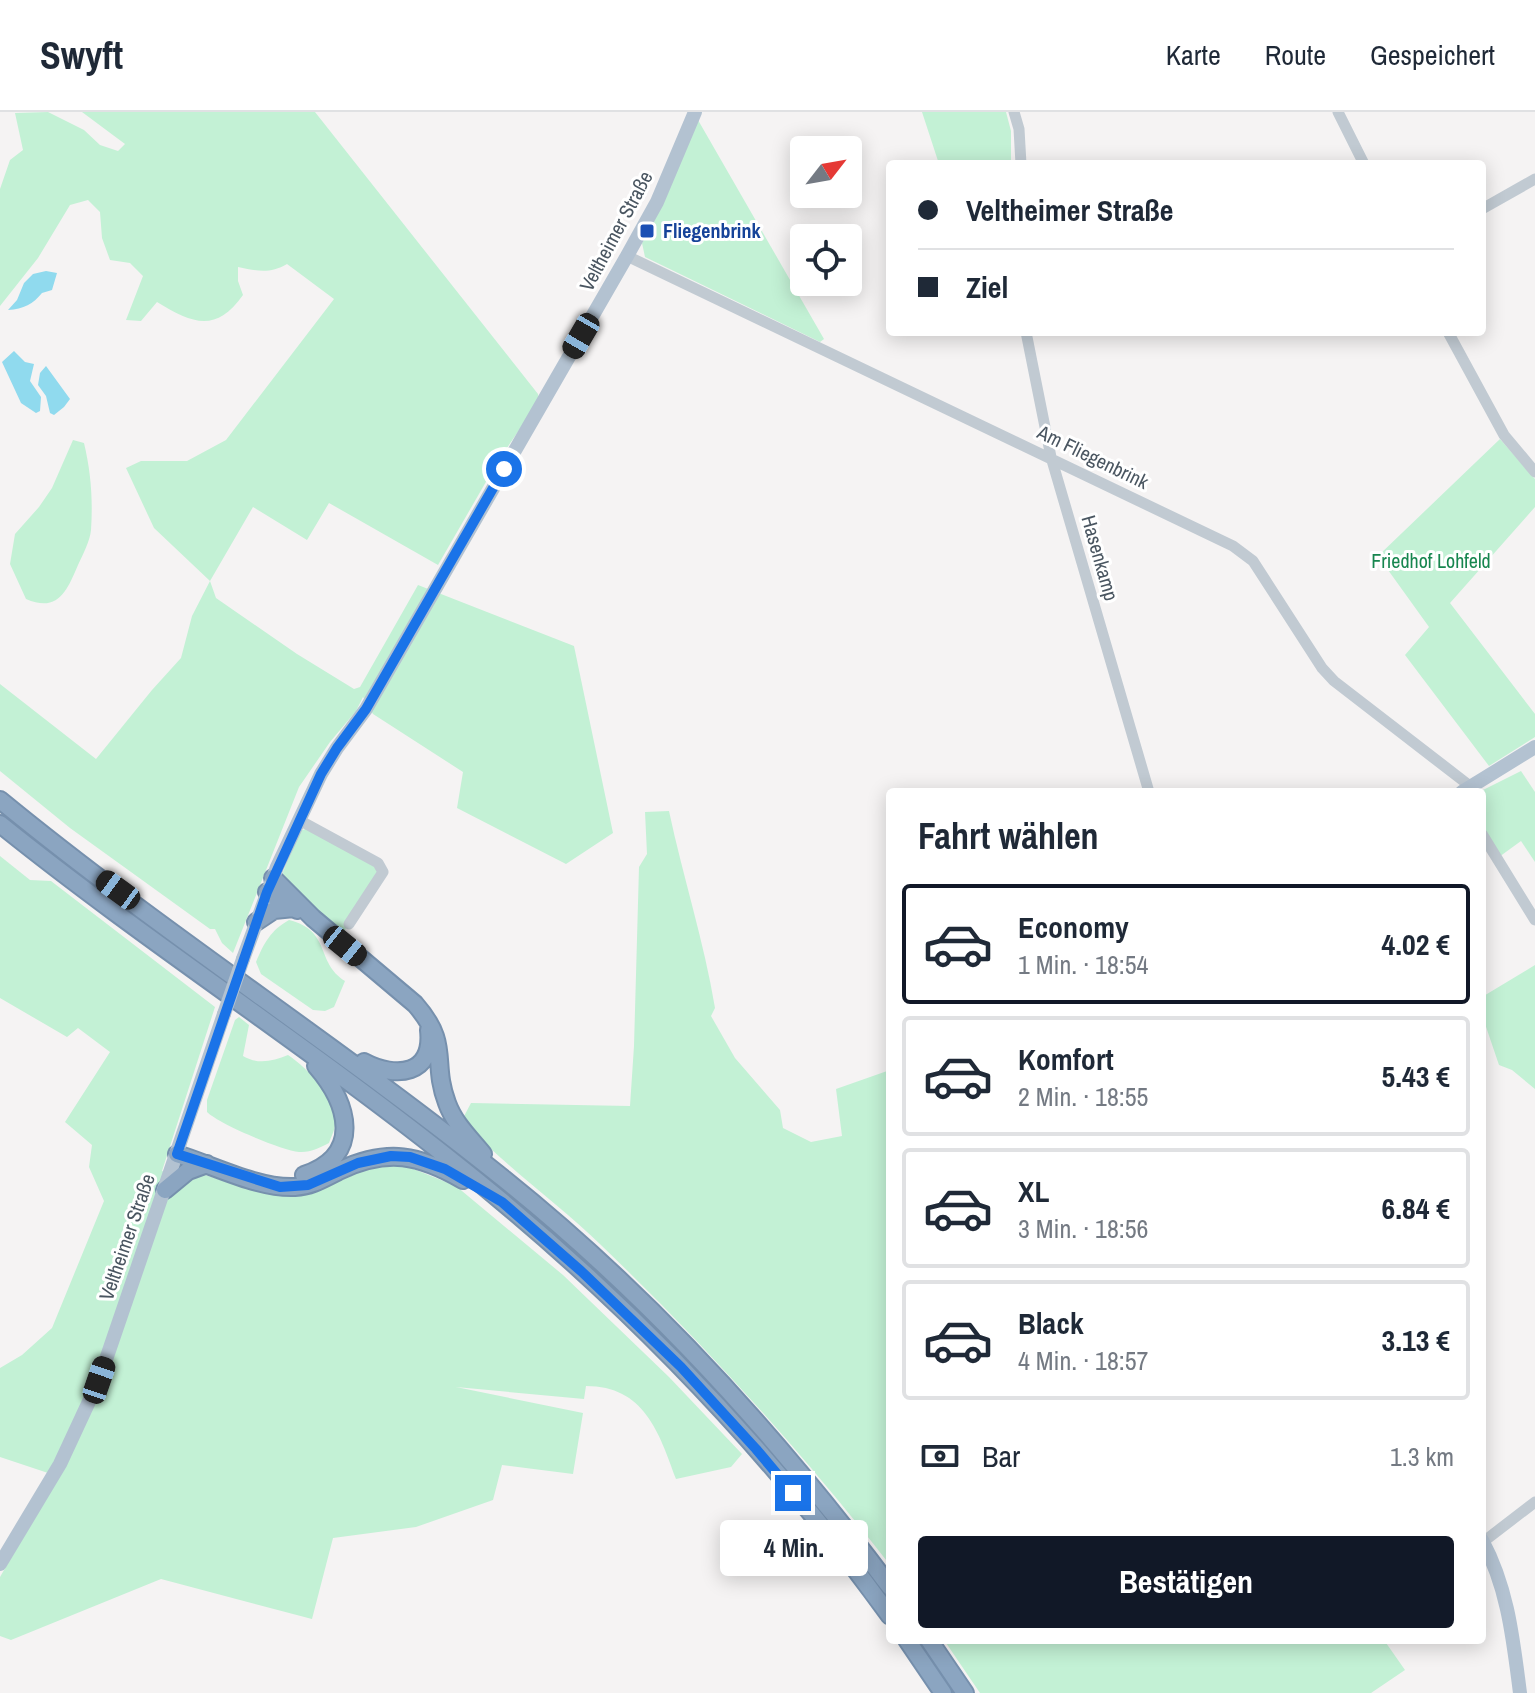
<!DOCTYPE html>
<html lang="de">
<meta charset="utf-8">
<style>
body{margin:0;font-family:"Archivo Narrow",sans-serif;background:#f2f2f3;color:#1f2937;height:100vh;display:flex;flex-direction:column;font-size:30px;white-space:nowrap}
*{box-sizing:border-box;margin:0}
p{font-size:26px;color:#747a83}
.icon{flex:none;width:44px;height:44px;fill:none;stroke:currentColor;stroke-width:2;stroke-linecap:round;stroke-linejoin:round}
.map{position:relative;flex:1;overflow:hidden}
.drawer{position:absolute;left:886px;top:676px;width:600px;height:856px;display:flex;flex-direction:column;background:#fff;border-radius:8px;box-shadow:0 4px 20px #0003}
.drawer>*{flex:none}
.guide{position:absolute;left:886px;top:48px;width:600px;height:176px;border-radius:8px;box-shadow:0 4px 20px #0003;display:grid;align-content:center;height:176px;padding:0 32px;background:#fff}
.needle{width:52px;rotate:59deg}
.fabs{position:absolute;left:790px;top:24px;display:grid;gap:16px}
.fabs a{display:grid;place-items:center;width:72px;height:72px;border-radius:8px;background:#fff;box-shadow:0 4px 20px #0003;font-size:40px}
.end{position:absolute;width:36px;height:36px;margin:-18px;border:10px solid #1a73e8;background:#fff;box-shadow:0 0 0 4px #fff}
.from{border-radius:50%}
.bubble{position:absolute;height:56px;border-radius:8px;background:#fff;box-shadow:0 4px 20px #0003;font-size:26px;font-weight:700;line-height:56px;text-align:center}
.car{position:absolute;width:24px;height:48px;margin:-24px -12px;border-radius:10px;box-shadow:0 0 6px 2px #0007;background:linear-gradient(#222 24%,#8ab4d8 0 40%,#222 0 76%,#8ab4d8 0 86%,#222 0)}
.guide b{display:flex;align-items:center;gap:28px;height:76px;font-size:30px}
.guide b+b{border-top:2px solid #e0e1e3}
.guide i{width:20px;height:20px;background:#1f2937}
ul{padding:0;list-style:none}
li{display:flex;align-items:center;gap:24px;height:120px;margin:0 16px 12px;padding:0 16px;border:4px solid #e0e1e3;border-radius:8px}
li div{flex:1}
li b{display:block;font-size:30px}
li em{font-style:normal;font-weight:700}
li.active{border-color:#111827}
li>.icon{width:72px;height:72px;stroke-width:1.5}
h2{padding:0 32px;font-size:36px;line-height:96px}
.pay{display:flex;align-items:center;gap:20px;height:88px;padding:0 32px;font-size:30px}
.pay p{margin-inline-start:auto}
.primary-button{display:flex;gap:16px;margin-top:auto;padding:16px 32px}
.primary-button a{flex:1;height:92px;border-radius:8px;background:#111827;color:#fff;font-size:32px;font-weight:700;line-height:92px;text-align:center}
header{display:flex;align-items:center;gap:48px;box-sizing:border-box;height:112px;padding:0 40px;background:#fff;border-bottom:2px solid #e0e1e3}
header strong{font-size:38px}
nav{display:flex;gap:44px;margin-inline-start:auto;font-size:28px}
.map>svg:first-child{display:block}
.green{fill:#c3f1d5}
.water{fill:#90daee}
.lines{fill:none;stroke-linecap:round;stroke-linejoin:round}
.highway-casing{stroke:#7690ad;stroke-width:20}
.minor{stroke:#c1cad2;stroke-width:11}
.major{stroke:#b3c2d1;stroke-width:14}
.highway{stroke:#8ba5c1;stroke-width:16}
.major-bridge{stroke:#b3c2d1;stroke-width:14}
.route{stroke:#1a73e8;stroke-width:10}
.transit-dot{fill:#1a4fb4;stroke:#fff;stroke-width:3}
.labels{text-anchor:middle;stroke-width:6;stroke-linejoin:round;paint-order:stroke}
.street-label{font-size:20px;fill:#4a5661;stroke:#fff}
.transit-label{font-size:20px;font-weight:bold;fill:#164399;stroke:#fff;text-anchor:start}
.park-label{font-size:20px;fill:#17864f;stroke:#fff}
</style>
<header>
<strong>Swyft</strong>
<nav><a>Karte</a><a>Route</a><a>Gespeichert</a></nav>
</header>
<div class="map">
<svg width="1535" height="1581" viewBox="0 0 1535 1581">
<rect width="100%" height="100%" fill="#f5f3f3"/>
<path class="green" d="M48 0 84 18 100 33 118 39 125 32 82 0H315L538 282 539 289 498 349 438 453 329 391 307 428 253 395 210 469 216 486 297 542 354 577 360 575 418 473 574 534 613 721 566 752 457 696 463 660 373 602 363 585 356 599 330 630 299 675 233 841 222 831 215 817H210L70 716 0 659V572L96 647 152 578 181 546 192 504 210 469 154 416 126 356 141 349H187L226 328 334 187 287 152C270 162 257 159 238 155V169L243 183C216 221 193 212 157 190L141 209 126 208 143 164 130 151 110 148 102 126 100 100 88 88 70 93 38 146 0 194V77L10 48 23 38 15 1Z
M922 0H1006L1011 19V52H939Z
M698 8 824 227 820 230 645 145 642 131 662 93Z
M1500 327 1535 367V395L1450 491 1535 602V625L1489 654 1405 543 1429 515 1378 444Z
M73 328 84 331C91 360 93 388 91 418 90 429 83 442 78 453 67 479 58 501 26 487L10 452 15 422 39 395 52 376Z
M1521 659 1535 680V750L1521 729 1499 745 1482 715V680H1479Z
M669 699C683 765 704 829 715 896L711 904 735 946 780 998 783 1016 811 1030 842 1024 836 977 890 958V1453C802 1340 705 1233 602 1134 557 1090 505 1055 462 1008L471 991 630 994 634 934 639 755 647 742 645 700Z
M309 716 373 751 378 761 342 823 283 766V760L299 719Z
M0 744 30 768 51 769 215 895 162 1059 190 1067 196 1062 205 1063 258 1080 294 1085 322 1076 360 1056 390 1052 411 1056 456 1074 563 1163 669 1265 742 1342 731 1355 676 1367C659 1320 644 1274 586 1274L584 1287 456 1275 583 1301 573 1362 502 1353 493 1388 416 1415 333 1426 312 1507 161 1467 11 1528 0 1524V1465L40 1396 54 1363 0 1345V1256L22 1243 52 1216 104 1089 89 1055 92 1033 65 1010 110 940 78 916 67 925 0 886Z
M289 808C332 819 315 850 345 869L334 895 325 899 313 898 261 862 256 850C264 831 271 818 289 808Z
M1535 853V977L1512 958 1499 953 1482 903V885Z
M239 905 249 913 243 944C258 953 273 949 288 943 309 957 335 985 335 1012 335 1018 331 1025 329 1031 321 1035 310 1041 299 1040 281 1038 219 1012 207 1000V988L235 908Z
M944 1528H1384L1405 1558 1371 1581H980Z"/>
<path class="water" d="M46 159 57 161 52 178 42 181C33 192 24 197 8 198L17 188 24 171 33 162Z
M14 239 25 250 34 252 30 269 41 285 40 299 36 301 21 291 2 250Z
M46 254 70 287 64 295 54 303 50 301 46 284 38 273 40 261Z"/>
<g class="lines">
<g class="highway-casing">
<path id="highway" d="M0 688C162 821 340 935 504 1067 650 1184 778 1325 890 1475
M0 712C144 828 301 929 446 1044 614 1176 765 1331 890 1504
M273 766 313 806 415 892C451 933 431 949 447 991 454 1011 470 1026 483 1042
M267 780 297 798
M256 810 274 798 294 796
M364 950C396 967 434 963 429 918
M177 1042C212 1053 259 1077 295 1075 313 1074 326 1065 341 1058 388 1036 419 1043 463 1068
M304 1063C364 1043 348 991 316 954
M165 1078 188 1059 207 1052
M907 1528 943 1581
M929 1528 965 1581"/>
</g>
<path class="minor" d="M1014 0 1019 17 1021 52
M1338 0 1364 52
M1482 97 1535 67
M627 144 1233 434 1253 449 1322 556 1334 569 1470 674
M1026 220 1051 345 1149 680
M1448 220 1504 323 1535 360
M299 708 378 751 383 760 349 812
M1482 722 1535 808
M1483 1430 1535 1390"/>
<path class="major" d="M1462 680 1535 635
M243 847 277 755 321 662 337 636 366 597 627 144 657 90 695 0
M1482 1428C1508 1476 1513 1527 1520 1581
M0 1452 60 1352 99 1268 224 902"/>
<use href="#highway" class="highway"/>
<path class="major-bridge" d="M224 902 243 847"/>
</g>
<g class="lines">
<path class="route" d="M504 357 366 597 337 636 321 662 267 780 177 1042 280 1075 308 1073 358 1051 391 1044 410 1045 445 1057 502 1090 581 1159 681 1255 756 1337 793 1381"/>
</g>
<rect class="transit-dot" x="639" y="111" width="16" height="16" rx="4"/>
<g class="labels">
<g class="street-label">
<text transform="translate(616 119) rotate(-62)" y="7">Veltheimer Straße</text>
<text transform="translate(1093 345) rotate(26)" y="7">Am Fliegenbrink</text>
<text transform="translate(1100 446) rotate(74)" y="7">Hasenkamp</text>
<text transform="translate(127 1125) rotate(-71)" y="7">Veltheimer Straße</text>
</g>
<g class="transit-label">
<text x="663" y="126">Fliegenbrink</text>
</g>
<g class="park-label">
<text x="1431" y="456">Friedhof Lohfeld</text>
</g>
</g>
</svg>
<div class="fabs">
<a><svg class="needle" viewBox="-14 -14 28 28"><path d="M0-13l5 13h-10z" fill="#e53935"/><path d="M0 13l5-13h-10z" fill="#747a83"/></svg></a>
<a><svg class="icon" aria-label="locate" viewBox="0 0 24 24"><circle cx="12" cy="12" r="6"/><path d="M12 2v4M12 18v4M2 12h4M18 12h4"/></svg></a>
</div>
<i class="end from" style="left:504px;top:357px"></i>
<i class="end" style="left:793px;top:1381px"></i>
<div class="bubble" style="left:720px;top:1408px;width:148px">4 Min.</div>
<i class="car" style="left:581px;top:224px;rotate:210deg"></i>
<i class="car" style="left:118px;top:778px;rotate:306deg"></i>
<i class="car" style="left:345px;top:834px;rotate:129deg"></i>
<i class="car" style="left:99px;top:1268px;rotate:19deg"></i>
<div class="guide">
<b><i class="from"></i>Veltheimer Straße</b>
<b><i></i>Ziel</b>
</div>
<section class="drawer">
<h2>Fahrt wählen</h2>
<ul>
<li class="active"><svg class="icon" aria-label="car" viewBox="0 0 24 24"><path d="M5 17H2v-5l4-1 3-4h7l3 4 3 1v5h-3M9 17h6M6 11h13"/><circle cx="7" cy="17" r="2"/><circle cx="17" cy="17" r="2"/></svg><div><b>Economy</b><p>1 Min. · 18:54</p></div><em>4.02 €</em></li>
<li><svg class="icon" aria-label="car" viewBox="0 0 24 24"><path d="M5 17H2v-5l4-1 3-4h7l3 4 3 1v5h-3M9 17h6M6 11h13"/><circle cx="7" cy="17" r="2"/><circle cx="17" cy="17" r="2"/></svg><div><b>Komfort</b><p>2 Min. · 18:55</p></div><em>5.43 €</em></li>
<li><svg class="icon" aria-label="car" viewBox="0 0 24 24"><path d="M5 17H2v-5l4-1 3-4h7l3 4 3 1v5h-3M9 17h6M6 11h13"/><circle cx="7" cy="17" r="2"/><circle cx="17" cy="17" r="2"/></svg><div><b>XL</b><p>3 Min. · 18:56</p></div><em>6.84 €</em></li>
<li><svg class="icon" aria-label="car" viewBox="0 0 24 24"><path d="M5 17H2v-5l4-1 3-4h7l3 4 3 1v5h-3M9 17h6M6 11h13"/><circle cx="7" cy="17" r="2"/><circle cx="17" cy="17" r="2"/></svg><div><b>Black</b><p>4 Min. · 18:57</p></div><em>3.13 €</em></li>
</ul>
<div class="pay"><svg class="icon" aria-label="cash" viewBox="0 0 24 24"><path d="M3 7h18v10H3z"/><circle cx="12" cy="12" r="2"/></svg>Bar<p>1.3 km</p></div>
<div class="primary-button"><a>Bestätigen</a></div>
</section>
</div>
